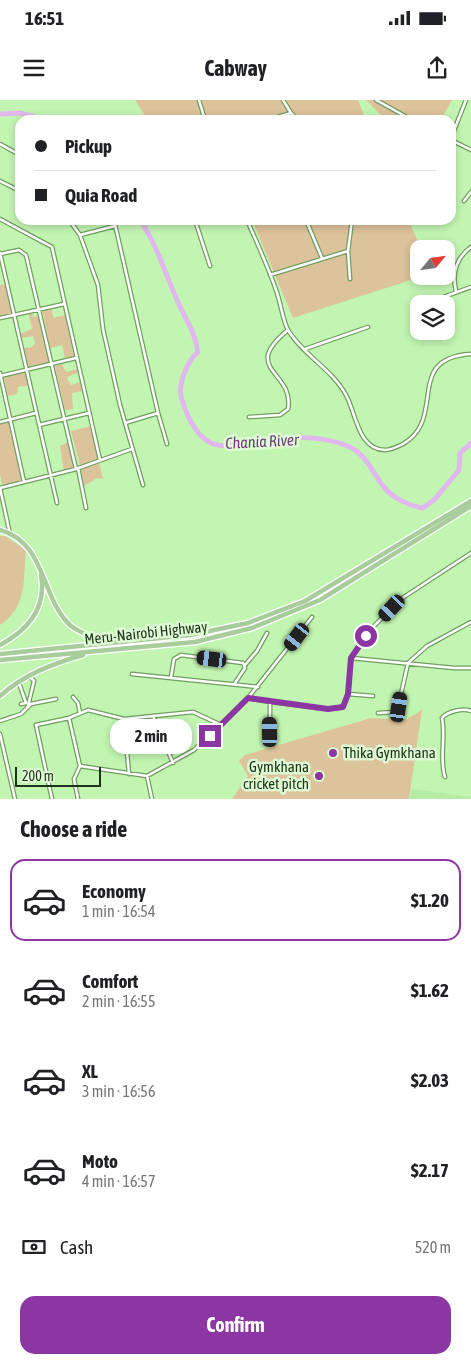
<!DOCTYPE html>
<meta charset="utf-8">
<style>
body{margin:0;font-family:"Asap Condensed",sans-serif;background:#f2f2f2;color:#202124;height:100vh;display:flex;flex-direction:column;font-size:19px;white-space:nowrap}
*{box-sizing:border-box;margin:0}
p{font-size:16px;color:#757577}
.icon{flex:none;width:28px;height:28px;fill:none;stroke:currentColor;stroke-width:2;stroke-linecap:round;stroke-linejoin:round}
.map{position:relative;height:699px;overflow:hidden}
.details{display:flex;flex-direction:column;background:#fff;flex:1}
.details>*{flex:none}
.top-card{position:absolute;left:15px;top:15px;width:441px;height:110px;border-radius:15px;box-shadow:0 2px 8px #0003;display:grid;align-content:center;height:110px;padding:0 20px;background:#fff}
.needle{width:32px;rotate:61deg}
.fabs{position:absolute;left:410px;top:140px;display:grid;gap:10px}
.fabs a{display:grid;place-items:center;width:45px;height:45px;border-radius:10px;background:#fff;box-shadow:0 2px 8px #0003;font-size:25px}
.scale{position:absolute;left:15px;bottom:12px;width:86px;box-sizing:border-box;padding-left:5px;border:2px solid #1e3218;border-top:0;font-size:14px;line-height:18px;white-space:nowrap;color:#1e3218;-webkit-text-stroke:4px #defcd4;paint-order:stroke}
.end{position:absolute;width:22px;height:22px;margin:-11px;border:6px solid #8b36a3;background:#fff;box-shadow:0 0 0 2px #fff}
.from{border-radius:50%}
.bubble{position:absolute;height:35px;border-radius:15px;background:#fff;box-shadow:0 2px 8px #0003;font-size:16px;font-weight:700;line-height:35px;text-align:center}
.car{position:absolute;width:15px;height:30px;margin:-15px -8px;border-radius:6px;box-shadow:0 0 4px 1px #0007;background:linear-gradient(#222 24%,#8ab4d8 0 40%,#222 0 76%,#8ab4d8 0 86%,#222 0)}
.top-card b{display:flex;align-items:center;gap:18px;height:48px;font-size:19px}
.top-card b+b{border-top:1px solid #e0e0e0}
.top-card i{width:12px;height:12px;background:#202124}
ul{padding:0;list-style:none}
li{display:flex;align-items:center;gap:15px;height:82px;margin:0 10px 8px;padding:0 10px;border:2px solid transparent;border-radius:15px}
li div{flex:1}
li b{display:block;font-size:19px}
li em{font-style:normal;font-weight:700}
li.on{border-color:#8b36a3}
li>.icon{width:45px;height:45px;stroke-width:1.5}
h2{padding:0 20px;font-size:22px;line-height:60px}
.pay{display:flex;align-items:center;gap:12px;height:55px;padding:0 20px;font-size:19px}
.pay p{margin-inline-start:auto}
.cta{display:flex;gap:10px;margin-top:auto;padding:10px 20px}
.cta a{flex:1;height:58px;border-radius:15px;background:#8b36a3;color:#fff;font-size:20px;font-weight:700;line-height:58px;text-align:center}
.status{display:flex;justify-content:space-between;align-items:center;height:35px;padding:0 25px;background:#fff;direction:ltr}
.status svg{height:14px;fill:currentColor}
header{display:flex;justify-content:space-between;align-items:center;height:65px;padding:0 20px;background:#fff;font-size:22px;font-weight:700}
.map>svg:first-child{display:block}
.built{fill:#b5eca3}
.green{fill:#ddc39b}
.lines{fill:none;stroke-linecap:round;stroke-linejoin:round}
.river{stroke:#e1b8ee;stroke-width:5}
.minor-casing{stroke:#709f60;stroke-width:5}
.trunk-casing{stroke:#fff;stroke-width:7}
.minor{stroke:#fff;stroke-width:2.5}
.trunk{stroke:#a8cc9c;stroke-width:4.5}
.route{stroke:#8b36a3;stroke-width:6}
.poi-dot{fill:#8b36a3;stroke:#defcd4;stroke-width:2}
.labels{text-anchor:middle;stroke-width:5;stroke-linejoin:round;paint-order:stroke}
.street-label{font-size:15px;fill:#1e3218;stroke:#defcd4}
.poi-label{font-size:15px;fill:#1e3218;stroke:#defcd4;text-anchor:start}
.water-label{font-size:16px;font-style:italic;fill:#6e3c7d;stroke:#defcd4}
</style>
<div class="status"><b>16:51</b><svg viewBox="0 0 49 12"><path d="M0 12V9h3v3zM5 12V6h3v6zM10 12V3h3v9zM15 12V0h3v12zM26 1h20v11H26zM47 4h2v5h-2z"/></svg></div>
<header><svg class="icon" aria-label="menu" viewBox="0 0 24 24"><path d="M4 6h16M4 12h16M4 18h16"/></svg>Cabway<svg class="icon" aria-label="share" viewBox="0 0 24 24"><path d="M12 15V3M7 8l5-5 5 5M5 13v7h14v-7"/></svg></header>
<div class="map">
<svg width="471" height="699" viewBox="0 0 471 699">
<rect width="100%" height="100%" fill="#c3f5b2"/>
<path class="built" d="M412 689 471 697V699H410Z"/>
<path class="green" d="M135 0H358L366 20H148Z
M366 0H452L441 20H386Z
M252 120H408L420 146 419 174 417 178 293 218Z
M6 184 13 214 0 218V185Z
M51 205 53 218 65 215 74 257 65 258 62 245 50 248 42 208Z
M32 210 33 217 40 216 52 265 29 270 24 248 32 247 35 243 33 236 22 238 20 234 32 229 28 211Z
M62 264 66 272 77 269 78 273 69 276 67 279 71 285 80 282 82 291 72 293 73 309 65 310 55 266Z
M28 272 30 285 18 287 17 294 8 296 4 277Z
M12 321 24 382 3 388 0 375V324Z
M91 326 98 360 80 366 71 331Z
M71 341 78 367 64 371 60 346Z
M99 362 103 379 97 378 84 386 81 368Z
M0 436H5L26 450C23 478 28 507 0 525Z
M422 610 409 699H232L248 676 239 661 245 655 371 618 405 620Z"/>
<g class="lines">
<path class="river" d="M0 14 20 13 47 20
M140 120C157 145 165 173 177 200 185 219 195 231 198 252 187 262 177 284 182 300 187 316 195 335 211 343 224 349 243 343 256 341 287 337 321 334 350 347 366 354 373 374 384 387 392 398 410 406 423 408L435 399 459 370 460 353 471 343"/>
<g class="minor-casing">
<path id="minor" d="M199 0 205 20
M283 0 291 13
M376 0 412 20
M268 20 291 13 298 20
M451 38 466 0
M451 40 471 50
M0 44 20 55
M0 81 20 91
M464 101 471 92
M0 119 52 147 100 360
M69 120 80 135 98 185 103 229 120 305 143 385
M114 120 158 313 125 323
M195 120 210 166
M247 120C257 143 268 166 276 190 281 203 282 218 288 230 303 255 332 269 346 295 356 313 358 350 385 350 391 350 397 347 403 344 448 318 403 258 471 254
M306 120 322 158
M80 135 115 126
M0 153 57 403
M0 154 19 150 26 155 76 369
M270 175 348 151
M350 179 348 151 352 120
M456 191C452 174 456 158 471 147
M438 199 471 187
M0 218 64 204
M305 249 368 227
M0 273 24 382
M0 276 76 258
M158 313 167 344
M249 317 280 315 288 309C295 271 239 270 288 230
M0 322 36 313
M39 325 89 313
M78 368 86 408
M0 388 76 369 132 349
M0 388 10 434
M351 558 454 568H471
M245 565 257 551 267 533
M132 574 258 587
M171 577 174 559 181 555 243 563 245 568 235 583
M19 583 26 603 21 604
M348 594 373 596
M73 597 78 603 80 613
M248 598 312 517
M270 602 328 609 343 607 348 594 351 558 373 527 401 499 471 453
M28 606 34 581 29 576
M378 613 397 612 408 563 427 546 471 522
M153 616 173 663
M69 618 88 610 124 619
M0 621 21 614 31 604 56 599
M0 634 15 699
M80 666 147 676 194 650 248 598 270 602V633
M129 674 124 619 193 612 221 625
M147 676 152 699
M445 677C439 658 446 638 442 618 448 611 463 608 471 611
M52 699 36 625 69 618 80 666
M78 699 74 679 80 666"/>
</g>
<g class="trunk-casing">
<path id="trunk" d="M0 430C47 443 40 498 71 526 83 535 96 538 110 543
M0 545C28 530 47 508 41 475
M0 554 190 535 248 523 305 501 471 401
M0 560 195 542 252 528 320 500 471 406
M0 596C25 574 52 564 83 555"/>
</g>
<use href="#minor" class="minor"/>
<use href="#trunk" class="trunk"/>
</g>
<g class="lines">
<path class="route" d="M210 636 248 598 328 609 343 607 348 594 351 558 366 536"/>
</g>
<g class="poi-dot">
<circle cx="333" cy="653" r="5"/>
<circle cx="319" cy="676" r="5"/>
</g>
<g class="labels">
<g class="street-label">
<text transform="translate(146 533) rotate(-6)" y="5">Meru-Nairobi Highway</text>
</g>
<g class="poi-label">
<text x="343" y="658">Thika Gymkhana</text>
<text x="309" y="672" text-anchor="end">Gymkhana<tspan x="309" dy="17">cricket pitch</tspan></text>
</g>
<g class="water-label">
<text transform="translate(262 341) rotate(-3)" y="6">Chania River</text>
</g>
</g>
</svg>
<div class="fabs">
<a><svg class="needle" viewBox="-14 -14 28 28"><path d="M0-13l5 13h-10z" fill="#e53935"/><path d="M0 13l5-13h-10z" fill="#757577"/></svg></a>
<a><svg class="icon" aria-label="layers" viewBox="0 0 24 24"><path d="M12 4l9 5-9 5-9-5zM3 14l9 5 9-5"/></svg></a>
</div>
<div class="scale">200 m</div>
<i class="end from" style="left:366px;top:536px"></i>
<i class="end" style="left:210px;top:636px"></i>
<div class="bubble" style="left:110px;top:619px;width:82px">2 min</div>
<i class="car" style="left:392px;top:508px;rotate:223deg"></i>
<i class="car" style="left:297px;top:537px;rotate:217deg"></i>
<i class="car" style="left:212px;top:559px;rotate:277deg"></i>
<i class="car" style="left:399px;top:607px;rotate:8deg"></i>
<i class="car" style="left:270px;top:632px;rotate:359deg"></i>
<div class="top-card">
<b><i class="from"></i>Pickup</b>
<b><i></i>Quia Road</b>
</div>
</div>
<section class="details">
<h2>Choose a ride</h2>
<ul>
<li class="on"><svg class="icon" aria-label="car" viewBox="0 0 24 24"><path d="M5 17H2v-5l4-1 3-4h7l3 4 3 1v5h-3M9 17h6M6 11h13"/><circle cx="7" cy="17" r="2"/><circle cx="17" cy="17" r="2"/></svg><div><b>Economy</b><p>1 min · 16:54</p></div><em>$1.20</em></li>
<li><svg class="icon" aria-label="car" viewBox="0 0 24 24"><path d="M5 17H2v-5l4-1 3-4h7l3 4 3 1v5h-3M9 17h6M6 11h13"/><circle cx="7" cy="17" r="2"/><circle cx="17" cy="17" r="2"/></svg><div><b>Comfort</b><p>2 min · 16:55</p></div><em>$1.62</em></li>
<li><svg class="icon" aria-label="car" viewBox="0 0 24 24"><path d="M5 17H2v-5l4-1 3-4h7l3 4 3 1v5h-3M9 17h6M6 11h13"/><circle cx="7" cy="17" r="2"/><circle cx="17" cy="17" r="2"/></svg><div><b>XL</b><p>3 min · 16:56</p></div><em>$2.03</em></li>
<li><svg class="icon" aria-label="car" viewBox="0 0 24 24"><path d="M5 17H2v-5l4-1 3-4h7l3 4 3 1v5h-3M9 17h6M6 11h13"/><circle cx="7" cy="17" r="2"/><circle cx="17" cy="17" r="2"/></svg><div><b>Moto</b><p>4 min · 16:57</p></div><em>$2.17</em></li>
</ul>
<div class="pay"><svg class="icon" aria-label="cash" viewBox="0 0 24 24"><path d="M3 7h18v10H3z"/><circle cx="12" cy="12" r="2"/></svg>Cash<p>520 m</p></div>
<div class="cta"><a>Confirm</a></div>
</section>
